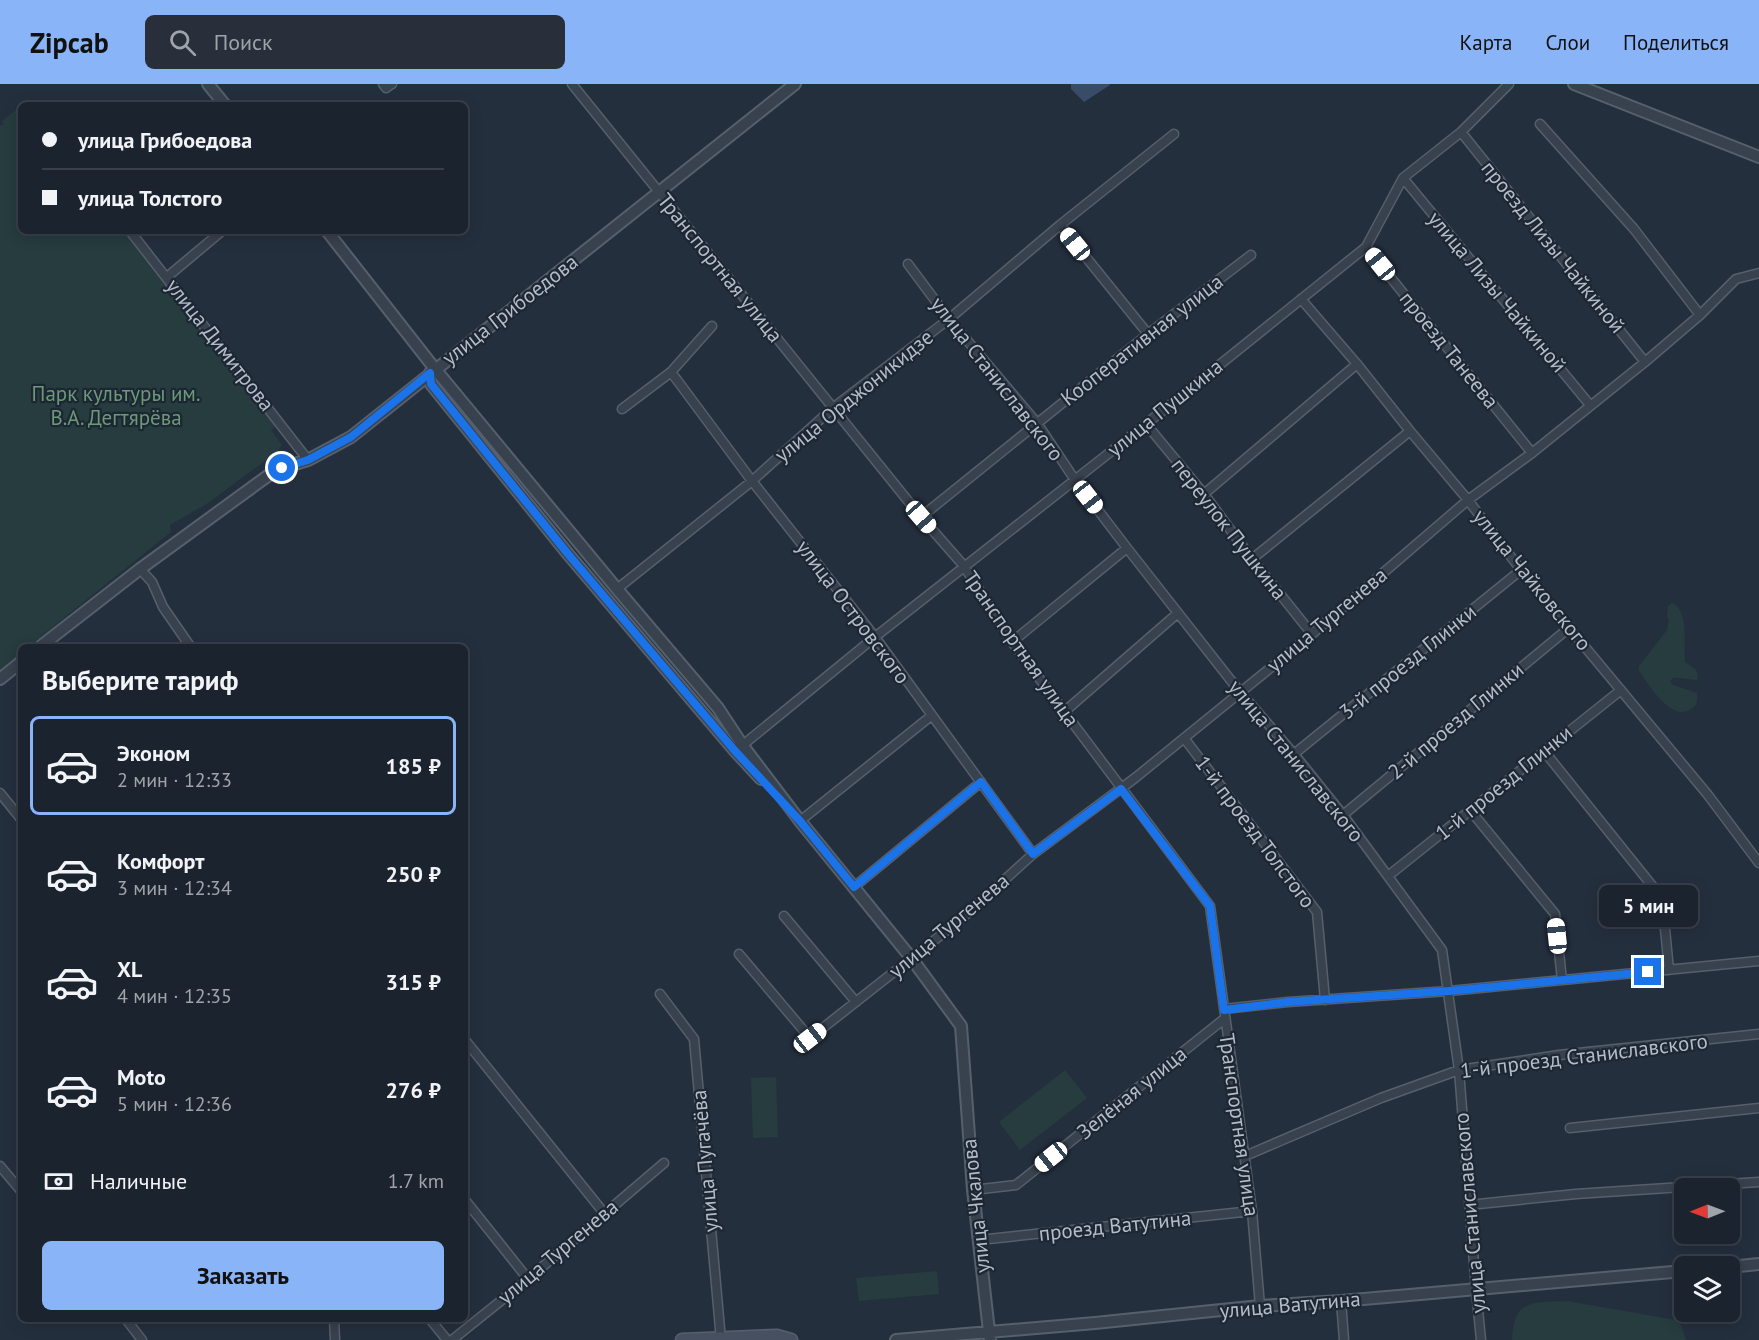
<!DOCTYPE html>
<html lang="ru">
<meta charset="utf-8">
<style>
body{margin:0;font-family:"PT Sans",sans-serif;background:#282f3a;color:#f1f3f6;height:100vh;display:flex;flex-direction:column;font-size:22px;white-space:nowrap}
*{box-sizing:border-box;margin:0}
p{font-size:20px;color:#a0a4aa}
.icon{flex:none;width:33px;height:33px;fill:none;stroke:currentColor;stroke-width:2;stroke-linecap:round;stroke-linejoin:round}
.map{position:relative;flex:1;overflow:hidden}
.sheet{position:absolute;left:18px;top:560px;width:450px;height:678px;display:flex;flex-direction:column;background:#1b232e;border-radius:9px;box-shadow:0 3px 15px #0003,0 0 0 2px #39404a}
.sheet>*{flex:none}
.guide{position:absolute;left:18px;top:18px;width:450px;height:132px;border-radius:9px;box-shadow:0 3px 15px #0003,0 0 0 2px #39404a;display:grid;align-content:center;height:132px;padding:0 24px;background:#1b232e}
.needle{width:39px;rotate:269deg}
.controls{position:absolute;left:1674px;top:1094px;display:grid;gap:12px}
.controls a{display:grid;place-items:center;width:66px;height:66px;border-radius:9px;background:#1b232e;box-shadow:0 3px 15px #0003,0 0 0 2px #39404a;font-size:30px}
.end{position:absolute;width:27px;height:27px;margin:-14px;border:8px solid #1a73e8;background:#fff;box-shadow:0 0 0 3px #fff}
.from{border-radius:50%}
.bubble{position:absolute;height:42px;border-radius:9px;background:#1b232e;box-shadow:0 3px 15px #0003,0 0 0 2px #39404a;font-size:20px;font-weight:800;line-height:42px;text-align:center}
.car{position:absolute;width:18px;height:36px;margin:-18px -9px;border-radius:8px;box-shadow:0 0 4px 2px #0007;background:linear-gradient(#fff 24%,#345 0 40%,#fff 0 76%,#345 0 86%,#fff 0)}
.guide b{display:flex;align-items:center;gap:21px;height:57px;font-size:22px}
.guide b+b{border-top:2px solid #39404a}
.guide i{width:15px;height:15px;background:#f1f3f6}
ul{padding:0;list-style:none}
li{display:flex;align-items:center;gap:18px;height:99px;margin:0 12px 9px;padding:0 12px;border:3px solid transparent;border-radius:9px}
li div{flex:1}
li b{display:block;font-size:22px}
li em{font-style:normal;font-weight:800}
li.selected{border-color:#8ab4f8}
li>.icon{width:54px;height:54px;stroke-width:1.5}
h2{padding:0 24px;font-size:27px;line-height:72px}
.pay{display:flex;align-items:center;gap:15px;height:66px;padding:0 24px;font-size:22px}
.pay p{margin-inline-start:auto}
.button{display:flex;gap:12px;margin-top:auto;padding:12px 24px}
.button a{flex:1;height:69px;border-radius:9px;background:#8ab4f8;color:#111;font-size:24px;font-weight:800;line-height:69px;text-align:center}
header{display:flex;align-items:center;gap:36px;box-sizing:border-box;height:84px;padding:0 30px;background:#8ab4f8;color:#111}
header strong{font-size:28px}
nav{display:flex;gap:33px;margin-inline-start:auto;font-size:21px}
.search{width:420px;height:54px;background:#282f3a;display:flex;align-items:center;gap:15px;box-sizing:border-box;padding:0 21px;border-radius:9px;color:#a0a4aa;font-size:22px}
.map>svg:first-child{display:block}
.green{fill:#263c3f}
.water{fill:#394c67}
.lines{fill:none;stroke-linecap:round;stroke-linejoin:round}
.minor-casing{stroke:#565f6c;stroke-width:11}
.tertiary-casing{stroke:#565f6c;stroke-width:14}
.secondary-casing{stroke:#565f6c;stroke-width:15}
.minor{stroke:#38414e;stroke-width:8}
.tertiary{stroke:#38414e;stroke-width:10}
.secondary{stroke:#465061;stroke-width:12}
.route{stroke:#1a73e8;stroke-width:8}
.labels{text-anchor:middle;stroke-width:4.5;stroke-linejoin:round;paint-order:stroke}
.street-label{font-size:21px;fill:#b4bcc9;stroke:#1d2633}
.park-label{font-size:21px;fill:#6b9a76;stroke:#1d2633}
</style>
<header>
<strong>Zipcab</strong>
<div class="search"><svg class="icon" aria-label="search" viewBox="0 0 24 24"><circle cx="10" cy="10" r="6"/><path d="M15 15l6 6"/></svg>Поиск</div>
<nav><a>Карта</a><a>Слои</a><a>Поделиться</a></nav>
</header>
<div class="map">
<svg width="1759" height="1256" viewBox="0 0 1759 1256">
<rect width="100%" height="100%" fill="#242f3e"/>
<path class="green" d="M21 22V147H123L278 341 271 346 282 361 277 368 208 419 170 441 171 448 29 562H21V569L0 586V42L4 40 2 37Z
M1672 519C1690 527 1683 561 1685 578 1692 583 1700 585 1697 596 1688 596 1681 593 1673 594L1670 597 1673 601 1697 609C1697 616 1698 621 1691 625 1672 639 1649 601 1639 587V582L1667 546 1669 536 1667 532 1668 522Z
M1065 986 1087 1014 1020 1066 999 1038Z
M776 993 778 1053 753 1054 751 994Z
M937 1187 939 1210 859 1217 856 1194Z
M1567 1217 1676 1236 1682 1243 1686 1256H1512C1514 1214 1532 1219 1567 1217Z"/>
<path class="water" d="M1071 0H1109L1110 1 1084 18 1071 5Z"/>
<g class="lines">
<g class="minor-casing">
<path id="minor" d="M383 0 386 4 392 0
M572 0 921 433 964 482 1012 558 1210 822 1252 1127 1260 1222
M1540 40 1634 145 1700 231
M1461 48 1645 278
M1403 94 1590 321
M1060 141 1148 250
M130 147 308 376
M1366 163 1532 369
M908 180 949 235 1037 339 1075 396 1127 464 1240 608 1294 670 1343 731 1442 866 1459 986 1476 1205 1481 1256
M167 193 222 147
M1301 215 1357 280 1410 347 1468 416 1521 486 1708 711 1759 779
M671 288 752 397 875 553 1033 770
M622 325 671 288 712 242
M1146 340 1204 410 1252 475 1312 550
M1204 410 1357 280
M921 433 1148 250 1251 171
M1252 475 1410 347
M140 485 152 498 163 523 190 562
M617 505 752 397 834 323 949 235 1060 141 1174 50
M1012 558 1127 464
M1064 628 1178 529
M1184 654 1317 828 1325 916
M738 665 875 553 1146 340 1366 163 1403 94 1461 48 1509 0
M1544 667 1662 814 1669 886
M1294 670 1521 486
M0 709 21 735
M1470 726 1555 830 1562 896
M1343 731 1570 543
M800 737 931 632
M1388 792 1621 606
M854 803 981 698
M784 832 856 918
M739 870 810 954 960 836 1033 770 1135 694 1312 550 1468 416 1532 369 1645 278 1700 231 1736 195 1759 189
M660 910 694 955 721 1256
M1224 925 1288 918 1449 907 1759 877
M465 956 604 1129
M1570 1044 1759 1024
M1245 1072 1381 1014 1459 986 1559 971 1759 950
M0 1082 21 1107
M973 1106 1016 1101 1224 935
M465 1116 528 1195
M1469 1121 1576 1110 1759 1098
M979 1156 1252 1127
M1341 1217 1344 1256
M125 1234 142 1256
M334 1234 335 1256
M429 1234 447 1256
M452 1256 528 1195 664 1079"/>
</g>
<g class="tertiary-casing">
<path id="tertiary" d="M208 0 225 21
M1574 0 1759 73
M327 147 435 285 617 505 718 624 743 662 800 737 912 875 961 942 973 1106 990 1256
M430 289 431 300 568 470 735 667 761 695
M41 562 140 485 269 391 282 384 308 376 351 353 795 0
M0 595 21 578
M1730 1183 1759 1180
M896 1256 1095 1239 1260 1222 1341 1217 1684 1187"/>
</g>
<g class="secondary-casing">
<path id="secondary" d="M682 1256 777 1252 791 1256"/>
</g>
<use href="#minor" class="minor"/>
<use href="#tertiary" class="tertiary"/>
<use href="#secondary" class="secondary"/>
</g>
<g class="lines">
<path class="route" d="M282 384 308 376 351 353 430 289 431 300 568 470 735 667 800 737 854 803 981 698 1033 770 1121 705 1210 822 1224 926 1288 918 1449 907 1648 888"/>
</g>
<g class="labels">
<g class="street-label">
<text transform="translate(1553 163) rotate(51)" y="7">проезд Лизы Чайкиной</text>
<text transform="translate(720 184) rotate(51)" y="7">Транспортная улица</text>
<text transform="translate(1497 208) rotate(50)" y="7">улица Лизы Чайкиной</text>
<text transform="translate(510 226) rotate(-38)" y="7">улица Грибоедова</text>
<text transform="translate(1142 256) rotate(-38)" y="7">Кооперативная улица</text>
<text transform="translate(220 261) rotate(52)" y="7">улица Димитрова</text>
<text transform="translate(1449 266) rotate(51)" y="7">проезд Танеева</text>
<text transform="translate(997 295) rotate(52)" y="7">улица Станиславского</text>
<text transform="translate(854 312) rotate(-39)" y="7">улица Орджоникидзе</text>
<text transform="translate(1165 324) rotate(-39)" y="7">улица Пушкина</text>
<text transform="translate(1229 445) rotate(52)" y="7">переулок Пушкина</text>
<text transform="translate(1532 496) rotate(51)" y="7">улица Чайковского</text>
<text transform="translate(853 528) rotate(53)" y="7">улица Островского</text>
<text transform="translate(1327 536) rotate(-40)" y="7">улица Тургенева</text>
<text transform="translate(1021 565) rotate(55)" y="7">Транспортная улица</text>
<text transform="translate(1408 578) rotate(-39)" y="7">3-й проезд Глинки</text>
<text transform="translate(1456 637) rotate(-40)" y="7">2-й проезд Глинки</text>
<text transform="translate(1296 677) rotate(51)" y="7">улица Станиславского</text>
<text transform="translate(1504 699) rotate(-39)" y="7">1-й проезд Глинки</text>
<text transform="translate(1255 748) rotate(53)" y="7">1-й проезд Толстого</text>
<text transform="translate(949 842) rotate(-40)" y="7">улица Тургенева</text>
<text transform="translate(1584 972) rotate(-7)" y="7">1-й проезд Станиславского</text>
<text transform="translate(1132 1009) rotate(-39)" y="7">Зелёная улица</text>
<text transform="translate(1239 1041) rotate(82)" y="7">Транспортная улица</text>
<text transform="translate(705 1077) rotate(-95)" y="7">улица Пугачёва</text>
<text transform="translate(976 1122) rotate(-96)" y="7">улица Чкалова</text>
<text transform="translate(1470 1129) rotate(-95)" y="7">улица Станиславского</text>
<text transform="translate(1115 1142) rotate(-6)" y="7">проезд Ватутина</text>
<text transform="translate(558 1168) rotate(-40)" y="7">улица Тургенева</text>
<text transform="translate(1290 1221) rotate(-5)" y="7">улица Ватутина</text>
</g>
<g class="park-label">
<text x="116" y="317">Парк культуры им.<tspan x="116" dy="24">В.А. Дегтярёва</tspan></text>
</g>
</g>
</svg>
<div class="controls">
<a><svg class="needle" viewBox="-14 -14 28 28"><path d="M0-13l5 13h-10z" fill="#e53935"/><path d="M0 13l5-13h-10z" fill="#a0a4aa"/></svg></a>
<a><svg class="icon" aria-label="layers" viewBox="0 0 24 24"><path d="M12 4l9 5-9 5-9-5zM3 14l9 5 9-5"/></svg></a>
</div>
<i class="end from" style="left:282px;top:384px"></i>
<i class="end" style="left:1648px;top:888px"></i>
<div class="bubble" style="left:1599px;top:801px;width:99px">5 мин</div>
<i class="car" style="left:1075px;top:160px;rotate:321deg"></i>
<i class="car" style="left:1380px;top:180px;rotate:321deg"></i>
<i class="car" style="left:1088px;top:413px;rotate:142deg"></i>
<i class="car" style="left:921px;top:433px;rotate:139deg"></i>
<i class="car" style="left:1557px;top:852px;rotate:354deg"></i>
<i class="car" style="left:810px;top:954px;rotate:52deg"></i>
<i class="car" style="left:1051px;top:1073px;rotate:231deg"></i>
<div class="guide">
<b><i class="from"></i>улица Грибоедова</b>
<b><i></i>улица Толстого</b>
</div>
<section class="sheet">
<h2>Выберите тариф</h2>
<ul>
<li class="selected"><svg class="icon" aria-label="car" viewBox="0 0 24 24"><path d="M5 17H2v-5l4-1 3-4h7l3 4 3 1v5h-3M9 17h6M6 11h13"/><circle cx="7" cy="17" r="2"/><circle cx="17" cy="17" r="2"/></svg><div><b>Эконом</b><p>2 мин · 12:33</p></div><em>185 ₽</em></li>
<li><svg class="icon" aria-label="car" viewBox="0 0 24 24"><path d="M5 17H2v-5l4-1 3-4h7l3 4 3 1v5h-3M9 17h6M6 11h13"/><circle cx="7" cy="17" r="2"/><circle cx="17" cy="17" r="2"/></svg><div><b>Комфорт</b><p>3 мин · 12:34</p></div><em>250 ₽</em></li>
<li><svg class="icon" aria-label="car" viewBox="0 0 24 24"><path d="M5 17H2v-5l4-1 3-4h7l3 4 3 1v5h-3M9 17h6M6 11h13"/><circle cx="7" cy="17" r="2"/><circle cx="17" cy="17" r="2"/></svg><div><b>XL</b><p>4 мин · 12:35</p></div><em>315 ₽</em></li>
<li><svg class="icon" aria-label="car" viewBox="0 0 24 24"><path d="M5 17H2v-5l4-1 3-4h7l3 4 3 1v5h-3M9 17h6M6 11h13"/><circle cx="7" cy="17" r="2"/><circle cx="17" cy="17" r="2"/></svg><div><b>Moto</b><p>5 мин · 12:36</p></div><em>276 ₽</em></li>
</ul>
<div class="pay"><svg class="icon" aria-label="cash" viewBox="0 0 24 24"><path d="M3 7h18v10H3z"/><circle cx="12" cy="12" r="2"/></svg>Наличные<p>1.7 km</p></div>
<div class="button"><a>Заказать</a></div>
</section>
</div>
